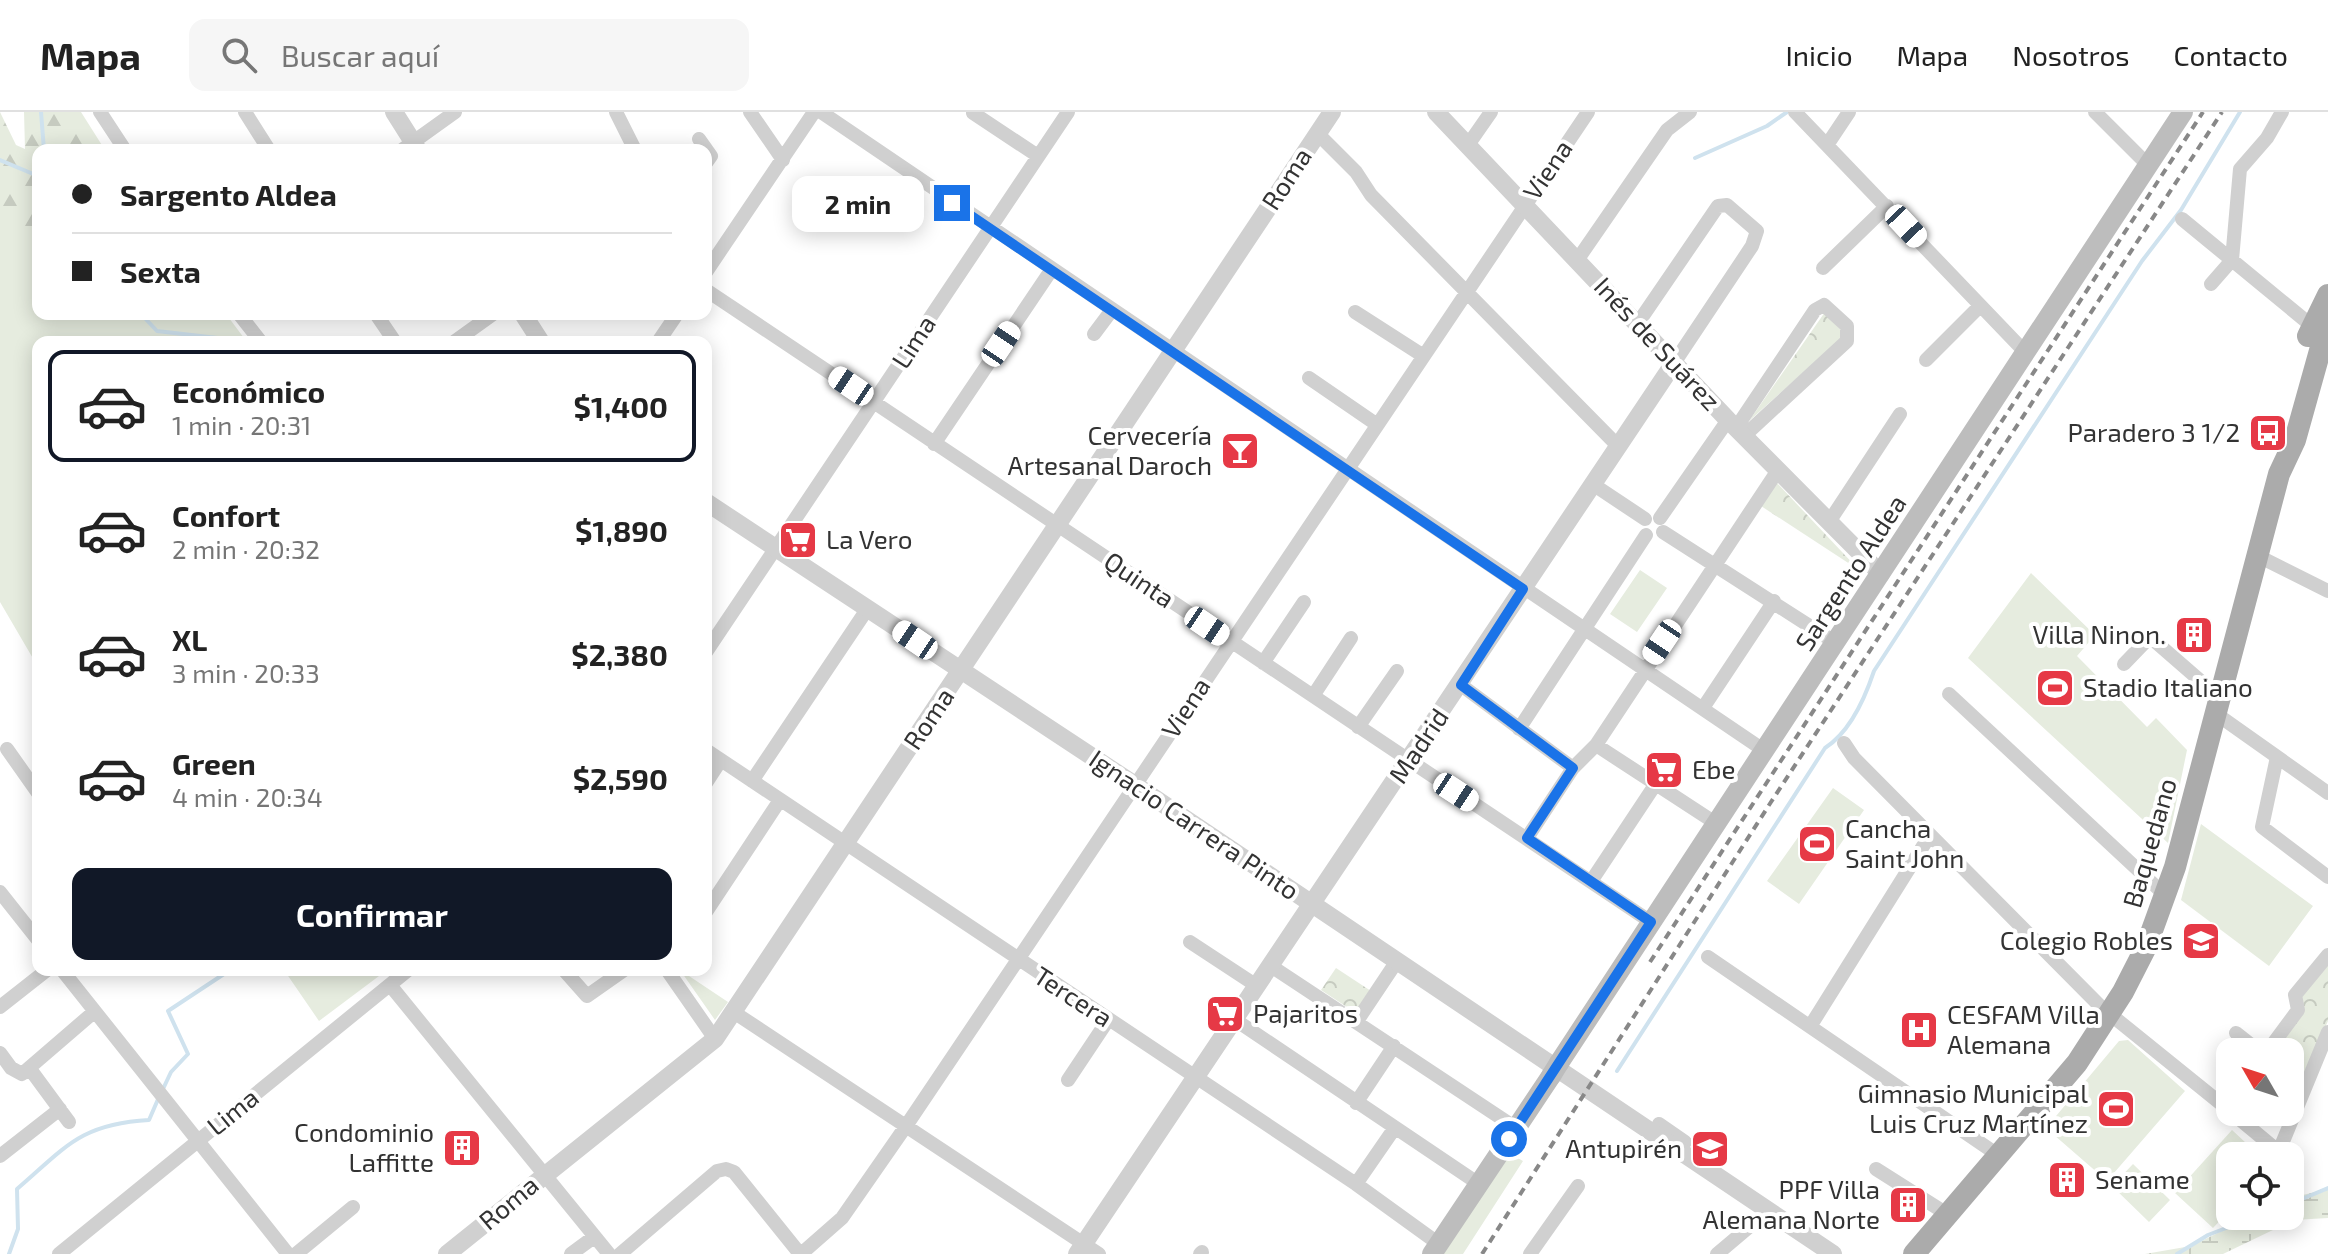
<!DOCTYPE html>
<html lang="es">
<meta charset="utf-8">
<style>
body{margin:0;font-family:"Exo 2",sans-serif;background:#f6f6f6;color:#222;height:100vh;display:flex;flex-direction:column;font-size:30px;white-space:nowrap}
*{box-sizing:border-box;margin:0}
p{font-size:26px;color:#767676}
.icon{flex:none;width:44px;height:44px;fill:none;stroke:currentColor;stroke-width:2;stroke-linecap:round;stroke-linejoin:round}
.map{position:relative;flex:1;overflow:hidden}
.drawer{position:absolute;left:32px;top:224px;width:680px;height:640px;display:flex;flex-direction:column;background:#fff;border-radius:16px;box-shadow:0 4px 20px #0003}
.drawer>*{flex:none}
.top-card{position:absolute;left:32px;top:32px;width:680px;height:176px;border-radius:16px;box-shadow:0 4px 20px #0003;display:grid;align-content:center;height:176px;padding:0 40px;background:#fff}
.needle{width:52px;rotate:309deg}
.fabs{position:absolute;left:2216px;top:926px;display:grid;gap:16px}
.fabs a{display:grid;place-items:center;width:88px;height:88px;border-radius:16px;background:#fff;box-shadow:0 4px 20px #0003;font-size:40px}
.end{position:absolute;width:36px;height:36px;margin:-18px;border:10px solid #1a73e8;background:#fff;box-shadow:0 0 0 4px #fff}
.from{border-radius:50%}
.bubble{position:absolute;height:56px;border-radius:16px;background:#fff;box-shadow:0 4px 20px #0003;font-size:26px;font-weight:700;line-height:56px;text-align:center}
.car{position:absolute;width:24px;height:48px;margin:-24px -12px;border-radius:10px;box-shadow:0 0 6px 2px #0007;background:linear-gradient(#fff 24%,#345 0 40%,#fff 0 76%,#345 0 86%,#fff 0)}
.top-card b{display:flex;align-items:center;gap:28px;height:76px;font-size:30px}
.top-card b+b{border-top:2px solid #e0e0e0}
.top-card i{width:20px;height:20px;background:#222}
ul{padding:14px 0 0;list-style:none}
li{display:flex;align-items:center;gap:24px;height:112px;margin:0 16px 12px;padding:0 24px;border:4px solid transparent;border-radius:16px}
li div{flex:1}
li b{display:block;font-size:30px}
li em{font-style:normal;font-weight:700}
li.active{border-color:#111827}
li>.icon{width:72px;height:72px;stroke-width:1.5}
.primary-button{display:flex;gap:16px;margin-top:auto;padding:16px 40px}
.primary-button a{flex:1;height:92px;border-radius:16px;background:#111827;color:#fff;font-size:32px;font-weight:700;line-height:92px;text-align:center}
header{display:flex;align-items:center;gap:48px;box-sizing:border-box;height:112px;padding:0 40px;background:#fff;border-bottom:2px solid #e0e0e0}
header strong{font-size:38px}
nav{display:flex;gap:44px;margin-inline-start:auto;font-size:28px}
.search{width:560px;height:72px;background:#f6f6f6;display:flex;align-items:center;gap:20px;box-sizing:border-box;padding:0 28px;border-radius:16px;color:#767676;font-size:30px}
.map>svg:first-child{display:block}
.green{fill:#e6ecdf}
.forest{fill:url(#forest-firs)}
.wetland{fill:url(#wetland-marsh)}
.park{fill:url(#park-crowns)}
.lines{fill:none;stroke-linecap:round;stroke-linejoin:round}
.stream{stroke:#cfe2ee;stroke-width:4}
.minor{stroke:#d0d0d0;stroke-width:14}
.tertiary{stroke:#d0d0d0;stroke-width:18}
.secondary{stroke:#bdbdbd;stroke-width:20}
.primary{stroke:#ababab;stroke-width:22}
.rail{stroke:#888;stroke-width:4;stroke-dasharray:8 6;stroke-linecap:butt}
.secondary-bridge{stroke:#bdbdbd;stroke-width:20}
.route{stroke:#1a73e8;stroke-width:10}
.labels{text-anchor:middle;stroke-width:8;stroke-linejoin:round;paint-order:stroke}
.street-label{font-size:26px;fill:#333;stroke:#fff}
.poi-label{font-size:26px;fill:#333;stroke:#fff;text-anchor:end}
</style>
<header>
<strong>Mapa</strong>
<div class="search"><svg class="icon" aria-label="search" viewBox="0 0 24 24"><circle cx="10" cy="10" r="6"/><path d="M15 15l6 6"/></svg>Buscar aquí</div>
<nav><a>Inicio</a><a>Mapa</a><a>Nosotros</a><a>Contacto</a></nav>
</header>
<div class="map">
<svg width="2328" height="1142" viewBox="0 0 2328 1142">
<defs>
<pattern id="forest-firs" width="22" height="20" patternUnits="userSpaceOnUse" patternTransform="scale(2)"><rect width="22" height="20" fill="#e6ecdf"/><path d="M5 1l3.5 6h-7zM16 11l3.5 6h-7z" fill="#c6cbc0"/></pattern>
<pattern id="wetland-marsh" width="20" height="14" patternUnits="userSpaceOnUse" patternTransform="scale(2)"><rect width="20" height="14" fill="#e6ecdf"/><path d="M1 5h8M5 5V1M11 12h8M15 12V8" fill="none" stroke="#c6cbc0"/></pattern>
<pattern id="park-crowns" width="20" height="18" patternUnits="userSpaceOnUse" patternTransform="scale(2)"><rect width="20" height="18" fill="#e6ecdf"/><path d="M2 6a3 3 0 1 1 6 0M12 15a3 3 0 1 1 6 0" fill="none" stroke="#c6cbc0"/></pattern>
</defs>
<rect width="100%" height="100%" fill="#fff"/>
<path class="green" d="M38 83V202H226L247 230H38V555L0 490V91Z
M1640 458 1667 476 1637 520 1610 502Z
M2031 461 2095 523 2077 544 2147 615 2156 606 2187 638 2168 731 1968 546Z
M1833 676 1864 698 1799 792 1767 769Z
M2201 712 2313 794 2269 854 2181 788Z
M284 858H387L319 909Z
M680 858 728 890 715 908Z
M2128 928 2185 979 2107 1069 2046 1016 2119 929Z
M2232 1018 2260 1044H2230V1098L2213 1116 2175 1081Z
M1507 1040 1523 1049 1463 1142H1441Z
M2133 1052 2170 1088 2149 1110 2112 1074Z"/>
<path class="forest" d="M0 0 16 33 25 37 24 0H81L105 38H38V136L33 135 0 92Z"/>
<path class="wetland" d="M2328 1077V1106L2294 1108 2223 1142H2145L2191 1134 2253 1104H2290V1086Z"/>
<path class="park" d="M1825 200 1842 219 1843 225 1749 309Z
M1777 371 1859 458 1761 394Z
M2328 851V909L2302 967 2290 957V940H2271L2299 888Z
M1336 856 1371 879 1356 901 1321 878Z"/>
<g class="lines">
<path class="stream" d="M41 0 44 38
M1695 46 1767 14 1787 0
M0 48 38 64
M141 202 157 219 252 230
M1617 959 1825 636C1850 620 1865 586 1874 559L2142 149 2181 98 2240 0
M163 977 171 960 188 942 168 899 230 858
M2290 1092 2328 1076
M9 1142 18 1117 17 1077C66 1035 80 1012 149 1008L159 985
M2177 1142 2208 1123 2257 1104"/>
<path class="minor" d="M100 0 125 38
M245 0 269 38
M616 0 635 38
M750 0 783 48
M821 0 1765 639
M1795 0 2026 241
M2095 0 2149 54
M973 1 1038 44
M1317 21 1356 60 1371 83 1619 335
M699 27 711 44 706 51
M1468 33 1491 0
M1827 33 1849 0
M402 38 455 0
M2182 107 2312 214
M1578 147 1667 18 1690 0
M1823 156 1887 94
M706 160 814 0
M2211 172 2232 148 2240 57 2267 26 2282 0
M706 178 1651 810
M1355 200 1422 243
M239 202 261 230
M376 202 395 230
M1638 211 1718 94 1727 93 1757 119 1752 134 1674 251
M1094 222 1112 198
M454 230 493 202
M658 230 677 202
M1926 248 1980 194
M1309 266 1376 312
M1736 316 1815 198 1824 193 1847 214V229L1744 324
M934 332 1052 157
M1594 373 1645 407
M1660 406 1728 308
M1829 410 1900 302
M1663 420 1836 531
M2258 444 2328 479
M706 540 1068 0
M1263 551 1304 490
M2124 552 2150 525 2219 585
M1461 573 1573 656
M1949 582 2165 783
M1313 584 1351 526
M1703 596 1774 489
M2215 601 2328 681
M1358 615 1397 559
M1519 617 1646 423
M1844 631 1854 646 2100 894 2230 999
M1596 633 1717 712
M7 637 38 681
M706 638 1356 1072 1439 1132
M2277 645 2262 715 2328 765
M752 669 868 496
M706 671 721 648
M1527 726 1573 656 1596 633 1778 358
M1592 768 1655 673
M0 780 38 828
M706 800 780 688
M1190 830 1257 874
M1708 845 1998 1043
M1271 854 1516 1016
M62 858 288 1142
M564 858 587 884 624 858
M667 858 715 927
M390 873 609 1142
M0 895 47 858
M735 901 1099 1142
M1234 907 1479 1072
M1357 909 1397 849
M1811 913 1930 723
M2236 921 2260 940
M2267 940 2298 898 2295 883 2328 843
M0 941 11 956 22 962 94 900
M30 957 69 1010
M2290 963 2304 974
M1068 968 1108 908
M1356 991 1394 934
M2231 1000 2284 1044
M1659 1012 1685 1030 1679 1039
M2279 1039 2328 920
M0 1044 60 997
M1876 1057 1947 1102
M1356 1072 1394 1017
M59 1142 408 858
M296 1142 353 1095
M571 1142 594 1125
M620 1142 717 1059 726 1057 734 1060 800 1142
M801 1142 842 1106 906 1014 1588 0
M1200 1142 1202 1140
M1530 1142 1578 1074
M1717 1142 1768 1099"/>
<path class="tertiary" d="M394 0 418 38
M1436 0 1728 308 1881 462
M523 202 541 230
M706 390 1135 673 1833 1142
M447 1142 715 927 1332 0
M1077 1142 1674 251"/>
<path class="secondary" d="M1559 951 2183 0
M1432 1142 1551 964"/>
<path class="primary" d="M2308 224 2328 183
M1914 1142 2077 951 2123 880 2146 835 2175 755 2279 362 2295 328 2328 210"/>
<path class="rail" d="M1650 850 2203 0
M1482 1142 1771 690 2222 0"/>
<path class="secondary-bridge" d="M1551 964 1559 951"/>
</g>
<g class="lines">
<path class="route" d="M952 91 1523 477 1461 573 1573 656 1527 726 1651 810 1509 1027"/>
</g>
<defs>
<g id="bus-square" transform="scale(2)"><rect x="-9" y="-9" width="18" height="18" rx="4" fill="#e63946" stroke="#fff"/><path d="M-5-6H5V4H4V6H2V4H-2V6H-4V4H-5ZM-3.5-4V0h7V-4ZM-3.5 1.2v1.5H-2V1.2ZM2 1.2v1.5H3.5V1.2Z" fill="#fff"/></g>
<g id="bar-square" transform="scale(2)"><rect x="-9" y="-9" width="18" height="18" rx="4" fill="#e63946" stroke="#fff"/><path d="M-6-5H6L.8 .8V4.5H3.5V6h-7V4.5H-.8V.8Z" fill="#fff"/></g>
<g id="supermarket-square" transform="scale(2)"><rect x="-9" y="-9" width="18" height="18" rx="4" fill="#e63946" stroke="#fff"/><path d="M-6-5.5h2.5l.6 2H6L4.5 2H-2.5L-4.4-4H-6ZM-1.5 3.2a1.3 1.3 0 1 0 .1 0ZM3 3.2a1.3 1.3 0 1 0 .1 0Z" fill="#fff"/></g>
<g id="building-square" transform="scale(2)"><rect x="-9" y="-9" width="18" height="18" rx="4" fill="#e63946" stroke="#fff"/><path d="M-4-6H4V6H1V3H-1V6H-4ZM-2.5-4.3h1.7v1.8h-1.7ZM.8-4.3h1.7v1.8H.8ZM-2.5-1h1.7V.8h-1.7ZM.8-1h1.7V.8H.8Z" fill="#fff"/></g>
<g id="stadium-square" transform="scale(2)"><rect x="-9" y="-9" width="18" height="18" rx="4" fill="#e63946" stroke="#fff"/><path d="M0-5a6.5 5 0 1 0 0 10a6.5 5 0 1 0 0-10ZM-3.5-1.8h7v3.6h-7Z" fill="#fff"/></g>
<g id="school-square" transform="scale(2)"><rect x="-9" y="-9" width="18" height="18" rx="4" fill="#e63946" stroke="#fff"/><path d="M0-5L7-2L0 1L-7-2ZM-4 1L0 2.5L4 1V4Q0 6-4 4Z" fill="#fff"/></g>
<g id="hospital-square" transform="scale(2)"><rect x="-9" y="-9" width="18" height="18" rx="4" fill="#e63946" stroke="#fff"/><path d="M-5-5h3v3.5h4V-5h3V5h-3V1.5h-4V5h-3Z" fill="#fff"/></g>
</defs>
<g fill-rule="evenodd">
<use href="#bus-square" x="2268" y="321"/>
<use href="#bar-square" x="1240" y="339"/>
<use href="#supermarket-square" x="798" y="428"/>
<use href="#building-square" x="2194" y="523"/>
<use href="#stadium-square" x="2055" y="576"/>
<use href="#supermarket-square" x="1664" y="658"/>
<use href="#stadium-square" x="1817" y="732"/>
<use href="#school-square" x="2201" y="829"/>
<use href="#supermarket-square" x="1225" y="902"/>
<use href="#hospital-square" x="1919" y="918"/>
<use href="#stadium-square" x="2116" y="997"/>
<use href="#building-square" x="462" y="1036"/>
<use href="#school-square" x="1710" y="1037"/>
<use href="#building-square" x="2067" y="1068"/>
<use href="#building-square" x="1908" y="1093"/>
</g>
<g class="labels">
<g class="street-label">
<text transform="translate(1548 58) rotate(-56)" y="9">Viena</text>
<text transform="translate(1287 67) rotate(-57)" y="9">Roma</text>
<text transform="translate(914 230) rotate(-57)" y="9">Lima</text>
<text transform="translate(1657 232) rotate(47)" y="9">Inés de Suárez</text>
<text transform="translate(1851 461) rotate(-57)" y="9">Sargento Aldea</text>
<text transform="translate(1139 468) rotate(34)" y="9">Quinta</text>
<text transform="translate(1186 596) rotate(-57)" y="9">Viena</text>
<text transform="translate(929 607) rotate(-56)" y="9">Roma</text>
<text transform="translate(1419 634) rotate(-56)" y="9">Madrid</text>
<text transform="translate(1194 713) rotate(34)" y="9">Ignacio Carrera Pinto</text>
<text transform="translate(2150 731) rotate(-74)" y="9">Baquedano</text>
<text transform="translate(1073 885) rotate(33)" y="9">Tercera</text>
<text transform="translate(233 1000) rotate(-39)" y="9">Lima</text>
<text transform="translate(509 1091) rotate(-40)" y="9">Roma</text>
</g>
<g class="poi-label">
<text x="2240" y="330">Paradero 3 1/2</text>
<text x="1212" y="333">Cervecería<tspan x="1212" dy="30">Artesanal Daroch</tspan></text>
<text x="826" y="437" text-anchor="start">La Vero</text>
<text x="2166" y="532">Villa Ninon.</text>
<text x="2083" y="585" text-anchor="start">Stadio Italiano</text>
<text x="1692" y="667" text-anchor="start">Ebe</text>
<text x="1845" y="726" text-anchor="start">Cancha<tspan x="1845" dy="30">Saint John</tspan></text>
<text x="2173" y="838">Colegio Robles</text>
<text x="1253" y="911" text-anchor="start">Pajaritos</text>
<text x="1947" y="912" text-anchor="start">CESFAM Villa<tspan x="1947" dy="30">Alemana</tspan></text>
<text x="2088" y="991">Gimnasio Municipal<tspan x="2088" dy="30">Luis Cruz Martínez</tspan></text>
<text x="434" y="1030">Condominio<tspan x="434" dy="30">Laffitte</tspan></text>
<text x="1682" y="1046">Antupirén</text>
<text x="2095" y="1077" text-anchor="start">Sename</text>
<text x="1880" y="1087">PPF Villa<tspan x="1880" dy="30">Alemana Norte</tspan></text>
</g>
</g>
</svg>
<div class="fabs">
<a><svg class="needle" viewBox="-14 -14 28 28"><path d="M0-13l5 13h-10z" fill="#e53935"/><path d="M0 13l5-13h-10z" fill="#767676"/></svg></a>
<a><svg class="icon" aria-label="locate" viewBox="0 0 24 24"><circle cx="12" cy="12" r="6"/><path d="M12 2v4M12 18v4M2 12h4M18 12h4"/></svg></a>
</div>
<i class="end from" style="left:1509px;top:1027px"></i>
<i class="end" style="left:952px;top:91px"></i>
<div class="bubble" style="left:792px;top:64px;width:132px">2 min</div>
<i class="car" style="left:1906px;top:114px;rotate:137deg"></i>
<i class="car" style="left:1001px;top:232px;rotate:34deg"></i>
<i class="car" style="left:851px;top:274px;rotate:304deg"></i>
<i class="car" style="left:1207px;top:514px;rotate:124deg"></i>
<i class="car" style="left:915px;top:528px;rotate:304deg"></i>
<i class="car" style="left:1662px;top:530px;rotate:214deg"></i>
<i class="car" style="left:1456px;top:680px;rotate:123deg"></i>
<div class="top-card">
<b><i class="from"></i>Sargento Aldea</b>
<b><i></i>Sexta</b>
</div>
<section class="drawer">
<ul>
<li class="active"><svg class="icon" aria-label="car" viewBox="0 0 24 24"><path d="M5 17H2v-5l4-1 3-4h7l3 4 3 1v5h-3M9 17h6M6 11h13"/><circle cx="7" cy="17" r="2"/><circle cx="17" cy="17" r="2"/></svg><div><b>Económico</b><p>1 min · 20:31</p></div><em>$1,400</em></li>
<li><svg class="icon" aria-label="car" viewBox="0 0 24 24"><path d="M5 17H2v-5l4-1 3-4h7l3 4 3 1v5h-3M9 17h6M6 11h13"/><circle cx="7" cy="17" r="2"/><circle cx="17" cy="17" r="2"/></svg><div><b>Confort</b><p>2 min · 20:32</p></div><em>$1,890</em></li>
<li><svg class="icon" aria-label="car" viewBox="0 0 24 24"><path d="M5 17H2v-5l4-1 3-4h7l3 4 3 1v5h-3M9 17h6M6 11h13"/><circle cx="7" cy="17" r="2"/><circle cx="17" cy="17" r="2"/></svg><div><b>XL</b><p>3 min · 20:33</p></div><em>$2,380</em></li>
<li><svg class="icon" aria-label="car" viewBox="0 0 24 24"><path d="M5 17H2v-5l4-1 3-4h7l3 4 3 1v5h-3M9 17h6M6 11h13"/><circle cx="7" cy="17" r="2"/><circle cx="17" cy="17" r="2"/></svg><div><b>Green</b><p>4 min · 20:34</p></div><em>$2,590</em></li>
</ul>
<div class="primary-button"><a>Confirmar</a></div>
</section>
</div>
